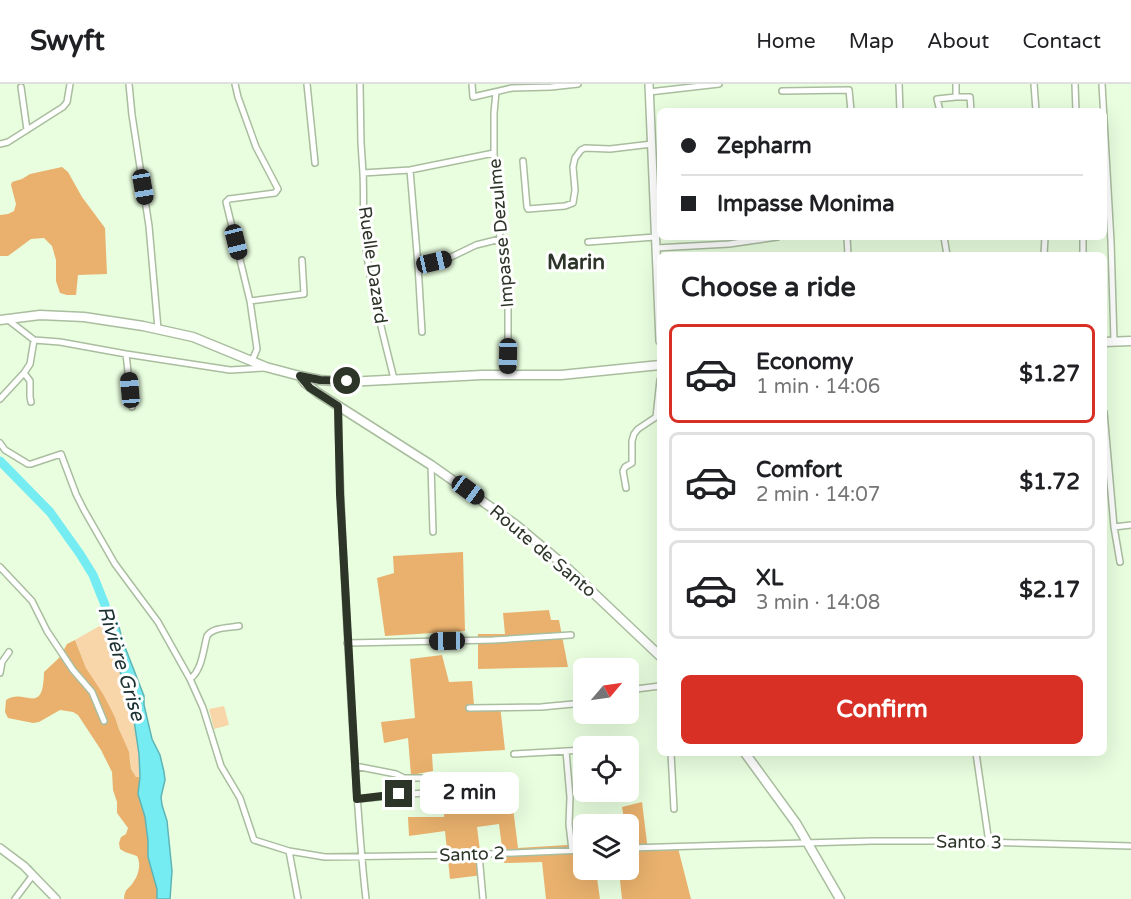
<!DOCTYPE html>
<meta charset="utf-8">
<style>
body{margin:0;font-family:"Varela Round",sans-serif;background:#f6f6f6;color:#202124;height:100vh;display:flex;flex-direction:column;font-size:22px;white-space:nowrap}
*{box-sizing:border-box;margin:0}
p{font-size:20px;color:#757577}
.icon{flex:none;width:33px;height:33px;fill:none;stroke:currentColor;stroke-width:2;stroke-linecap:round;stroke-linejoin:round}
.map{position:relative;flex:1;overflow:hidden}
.side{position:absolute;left:657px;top:168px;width:450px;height:504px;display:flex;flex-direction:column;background:#fff;border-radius:9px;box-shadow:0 6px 24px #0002}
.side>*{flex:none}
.top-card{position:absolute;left:657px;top:24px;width:450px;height:132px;border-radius:9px;box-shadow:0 6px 24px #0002;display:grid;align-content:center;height:132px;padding:0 24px;background:#fff}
.needle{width:39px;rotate:61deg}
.buttons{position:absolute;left:573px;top:574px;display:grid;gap:12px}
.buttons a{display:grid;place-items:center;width:66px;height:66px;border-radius:9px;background:#fff;box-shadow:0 6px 24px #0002;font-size:30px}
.end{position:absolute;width:27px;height:27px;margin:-14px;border:8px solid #2d3529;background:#fff;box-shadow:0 0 0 3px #fff}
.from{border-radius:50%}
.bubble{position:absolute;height:42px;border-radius:9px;background:#fff;box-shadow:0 6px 24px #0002;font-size:20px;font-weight:700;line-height:42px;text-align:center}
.car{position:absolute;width:18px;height:36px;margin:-18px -9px;border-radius:8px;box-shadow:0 0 4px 2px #0007;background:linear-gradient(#222 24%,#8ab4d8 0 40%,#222 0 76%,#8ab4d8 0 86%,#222 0)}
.top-card b{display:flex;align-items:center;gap:21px;height:57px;font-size:22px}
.top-card b+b{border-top:2px solid #e0e0e0}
.top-card i{width:15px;height:15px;background:#202124}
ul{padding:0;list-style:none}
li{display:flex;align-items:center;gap:18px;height:99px;margin:0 12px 9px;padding:0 12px;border:3px solid #e0e0e0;border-radius:9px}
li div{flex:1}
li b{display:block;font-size:22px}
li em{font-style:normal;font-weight:700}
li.active{border-color:#d93025}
li>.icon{width:54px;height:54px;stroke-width:1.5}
h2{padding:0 24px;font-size:27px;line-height:72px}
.primary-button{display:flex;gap:12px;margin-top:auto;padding:12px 24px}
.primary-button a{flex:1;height:69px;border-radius:9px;background:#d93025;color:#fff;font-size:24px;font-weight:700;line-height:69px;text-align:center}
header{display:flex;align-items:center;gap:36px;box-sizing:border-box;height:84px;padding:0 30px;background:#fff;border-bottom:2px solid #e0e0e0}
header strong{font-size:28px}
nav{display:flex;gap:33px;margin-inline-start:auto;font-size:21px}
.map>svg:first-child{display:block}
.green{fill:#f9d5aa}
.forest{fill:#e9b16d}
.water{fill:#75ecf2;stroke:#5fb5b6;stroke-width:1.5}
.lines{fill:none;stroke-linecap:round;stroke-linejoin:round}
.stream{stroke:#5fb5b6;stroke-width:1.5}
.river{stroke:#75ecf2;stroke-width:9}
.street-casing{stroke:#a9bd9f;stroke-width:8}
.secondary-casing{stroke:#a9bd9f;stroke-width:10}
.primary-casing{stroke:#a9bd9f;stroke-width:11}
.street{stroke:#fff;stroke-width:5}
.secondary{stroke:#fff;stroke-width:7}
.primary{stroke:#fff;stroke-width:8}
.route{stroke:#2d3529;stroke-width:8}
.labels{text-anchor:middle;stroke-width:6;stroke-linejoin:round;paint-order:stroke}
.street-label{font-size:18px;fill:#2d3529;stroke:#fff}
.water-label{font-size:20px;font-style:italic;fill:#1a3031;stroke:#fff}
.quarter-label{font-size:21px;font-weight:bold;fill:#2d3529;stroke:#fff}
</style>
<header>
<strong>Swyft</strong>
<nav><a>Home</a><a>Map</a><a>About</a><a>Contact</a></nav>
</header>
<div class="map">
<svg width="1131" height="815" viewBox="0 0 1131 815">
<rect width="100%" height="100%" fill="#e9fedf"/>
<path class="green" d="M103 540 119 584 133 630 139 670 140 693H136L131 685 130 674 115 633 86 584 75 556Z
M224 622 229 641 214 645 209 625Z"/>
<path class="forest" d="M62 83 68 88 82 113 105 144 107 190 78 191 76 211H67L60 209 56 197V176L52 162 44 154 31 155 8 172H0V131L8 130 14 127 16 120 11 101 12 98 22 95 30 90Z
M463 468 465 547 385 552 377 494 394 489 393 472Z
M549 526 551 536H559L568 583 478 585V550H505L503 529Z
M75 556 86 584 103 610 115 633 119 645 129 668 131 685 136 693H140L138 710 145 733 148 757V773L157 805V815H124C125 803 129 806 134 797 139 790 141 779 137 772L125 768 120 765 119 759 121 753 126 750 128 744 117 729V718L113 706 112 688 101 666 78 631 73 628 60 626 39 638 33 639 8 634 5 628 6 616C25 603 43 634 44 588L60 573 67 560Z
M442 571 449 598 472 597 474 621H500L505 666 432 670 433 687 411 691 408 654 384 659 381 638 415 634 410 575Z
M512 716 518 764 583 760 584 786H628V741H625L622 723 642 718 648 767 678 764 691 815H622L619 787 597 794 600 815H546L542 778 504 779 499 740 477 743 483 791 450 795 445 747 409 752 408 733H444L445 718Z"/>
<path class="water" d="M115 534C120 542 120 549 123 558L144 612V621L152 655 160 671 164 688 165 696 161 713 162 721 167 737 172 787 170 815H157V805L148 773V757L145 733 138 710 140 693 139 670 133 630 119 584 103 540Z"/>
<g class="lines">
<path class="stream" d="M30 782 36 789"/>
<path class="river" d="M0 377 50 428 80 470 93 491 105 521 107 536 112 547"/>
<g class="street-casing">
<path id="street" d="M129 0 132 31 149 142 158 245
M235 0 238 13 256 63 278 105 275 109 229 115 226 118 250 217 257 265 252 277
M307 0 315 79
M360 0 361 59 363 89
M472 0 473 13 512 4 551 3 578 0
M899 0 900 27
M1034 0 1036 27
M1075 0 1076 27
M1102 0 1111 158 1114 257
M21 3 27 46
M782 7 849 6 851 27
M496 8 494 29V69L500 155 508 200V291
M649 8 719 0
M956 13H970L971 27
M940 27 937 15 956 13V0
M0 60 8 58 63 23 67 18 70 0
M523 77 527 123 528 125 565 122 573 119 575 106 573 83 575 74 581 66 585 64 610 65 652 60
M410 86 418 181 422 248
M847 153 848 171
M944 153 947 171
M1083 153V171
M588 158 655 153
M656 164 729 160 777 153
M1044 171 1045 153
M418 181 449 174 476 161 500 155
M250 217 304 210 302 176
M7 235 34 256 60 258 126 270 230 286 264 284
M126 270 132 323
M24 289 30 297V313L31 318
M394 295C382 246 368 196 364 145 363 127 364 108 363 89L410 86 494 69
M660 296 656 333H660
M0 315 24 289 30 280 34 256
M338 322C340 426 346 529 352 633 356 694 359 754 366 815
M1104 328 1114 443 1131 441
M0 359 5 366 28 380H31L61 370 76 410 84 426 115 480 158 538 190 595 203 624 221 682 240 714 254 756 289 767 325 773 465 771 584 766
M431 381 433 448
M626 404 623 387 625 383 632 379V357L634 350 638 345 656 333
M1114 443 1120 478
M0 483 32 517 47 547 73 586 92 608 104 637
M347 559 493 556 571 551
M0 589 2 578 9 568
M190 595C202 586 203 567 207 552 213 543 229 544 239 542
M628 606 660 602
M469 624 541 623 584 619
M566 667 570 713 569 740 572 766
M671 669 674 725
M976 669 989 759
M514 670 584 666
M355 682 396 690 404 694H439
M357 715 423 709
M628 764 872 757H947L1131 762
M289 767 298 815
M479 771 483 815
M15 815 33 791"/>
</g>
<g class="secondary-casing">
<path id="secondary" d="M649 0 660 257
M0 764 24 782 56 815"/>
</g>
<g class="primary-casing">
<path id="primary" d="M0 236 40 231 84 233 143 242 193 253 266 283 300 292 320 296 347 298 482 291H561L660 281
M1104 258 1131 257
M300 292 305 299 318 309 431 381 516 441 565 482 660 572
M745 669 796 739 840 815"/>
</g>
<use href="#street" class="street"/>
<use href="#secondary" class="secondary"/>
<use href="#primary" class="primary"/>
</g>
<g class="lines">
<path class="route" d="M347 297 320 296 300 292 310 304 338 322 340 410 357 715 399 710"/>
</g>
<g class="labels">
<g class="street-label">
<text transform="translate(501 149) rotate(-95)" y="6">Impasse Dezulme</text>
<text transform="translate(373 181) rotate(82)" y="6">Ruelle Dazard</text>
<text transform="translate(543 467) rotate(40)" y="6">Route de Santo</text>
<text transform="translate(969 758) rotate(1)" y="6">Santo 3</text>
<text transform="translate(472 770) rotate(-2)" y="6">Santo 2</text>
</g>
<g class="water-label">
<text transform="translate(122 579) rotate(73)" y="7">Rivière Grise</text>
</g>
<g class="quarter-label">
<text x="576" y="185">Marin</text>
</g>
</g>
</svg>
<div class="buttons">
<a><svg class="needle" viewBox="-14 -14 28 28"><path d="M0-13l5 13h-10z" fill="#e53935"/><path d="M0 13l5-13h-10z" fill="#757577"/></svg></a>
<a><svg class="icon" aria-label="locate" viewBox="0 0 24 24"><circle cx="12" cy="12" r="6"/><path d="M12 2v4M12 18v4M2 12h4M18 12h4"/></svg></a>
<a><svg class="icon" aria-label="layers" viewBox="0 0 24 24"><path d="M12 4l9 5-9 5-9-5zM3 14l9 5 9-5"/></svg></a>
</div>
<i class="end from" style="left:347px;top:297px"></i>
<i class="end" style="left:399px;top:710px"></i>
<div class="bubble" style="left:420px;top:688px;width:99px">2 min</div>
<i class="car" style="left:143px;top:103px;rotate:170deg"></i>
<i class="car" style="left:236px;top:158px;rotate:166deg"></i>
<i class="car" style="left:434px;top:178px;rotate:77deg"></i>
<i class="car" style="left:508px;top:272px;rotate:181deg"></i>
<i class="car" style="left:130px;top:306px;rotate:355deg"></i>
<i class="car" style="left:468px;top:406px;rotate:126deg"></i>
<i class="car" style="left:447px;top:557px;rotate:269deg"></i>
<div class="top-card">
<b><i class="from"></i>Zepharm</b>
<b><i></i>Impasse Monima</b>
</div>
<section class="side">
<h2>Choose a ride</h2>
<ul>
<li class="active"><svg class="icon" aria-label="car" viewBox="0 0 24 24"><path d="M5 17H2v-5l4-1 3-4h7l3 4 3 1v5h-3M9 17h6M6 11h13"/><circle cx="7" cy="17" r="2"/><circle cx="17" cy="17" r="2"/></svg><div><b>Economy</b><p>1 min · 14:06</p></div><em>$1.27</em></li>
<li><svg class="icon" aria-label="car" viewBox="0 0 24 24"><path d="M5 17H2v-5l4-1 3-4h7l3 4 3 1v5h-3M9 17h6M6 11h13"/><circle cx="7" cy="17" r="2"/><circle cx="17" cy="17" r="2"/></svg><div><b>Comfort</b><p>2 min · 14:07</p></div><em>$1.72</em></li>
<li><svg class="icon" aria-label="car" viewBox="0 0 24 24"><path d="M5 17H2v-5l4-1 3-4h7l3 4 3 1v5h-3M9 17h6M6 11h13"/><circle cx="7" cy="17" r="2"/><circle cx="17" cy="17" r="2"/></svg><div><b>XL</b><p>3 min · 14:08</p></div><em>$2.17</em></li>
</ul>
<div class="primary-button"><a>Confirm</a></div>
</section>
</div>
